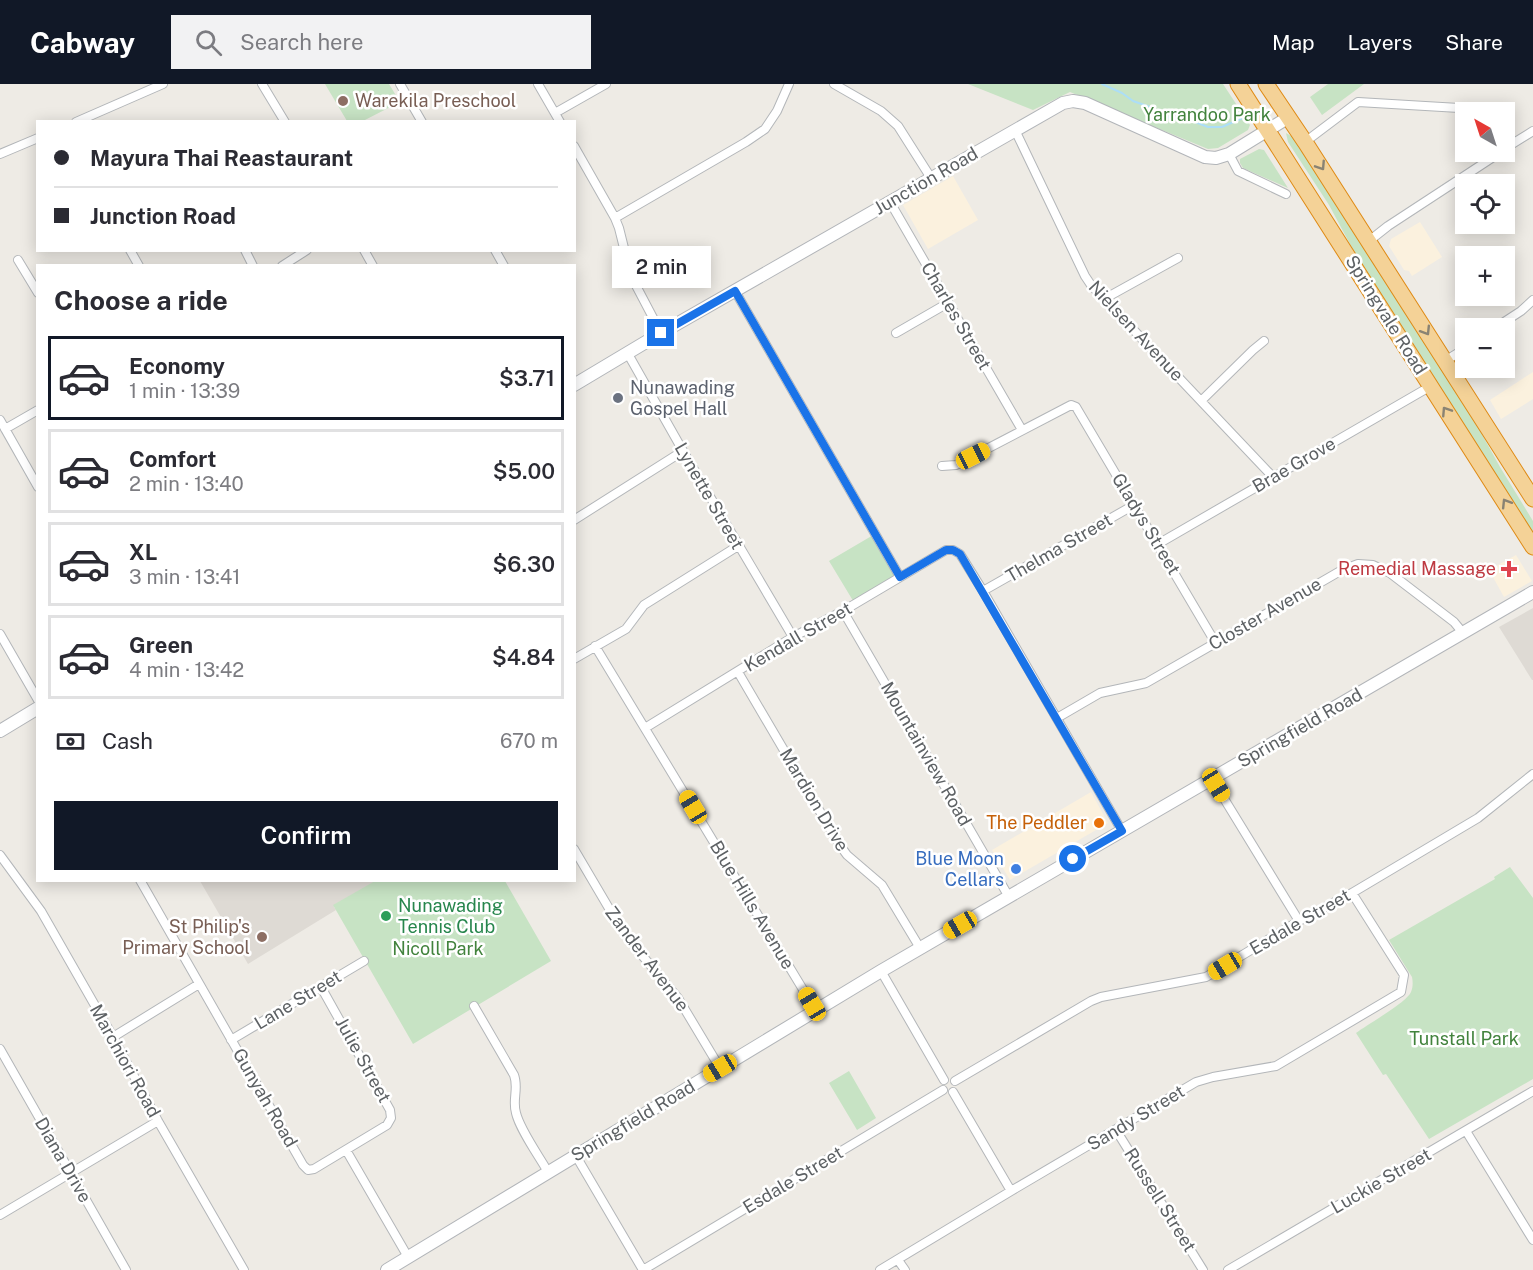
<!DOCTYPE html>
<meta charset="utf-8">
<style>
body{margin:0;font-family:"Public Sans",sans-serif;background:#f2f2f3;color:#2b2b33;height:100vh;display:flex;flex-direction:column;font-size:22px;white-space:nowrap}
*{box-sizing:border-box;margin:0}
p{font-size:20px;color:#7c7c81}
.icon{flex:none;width:33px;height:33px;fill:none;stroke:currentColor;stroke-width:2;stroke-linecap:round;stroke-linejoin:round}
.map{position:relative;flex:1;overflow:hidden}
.panel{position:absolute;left:36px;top:180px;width:540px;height:618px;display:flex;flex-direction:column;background:#fff;border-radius:0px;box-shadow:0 3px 15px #0003}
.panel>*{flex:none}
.guide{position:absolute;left:36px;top:36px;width:540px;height:132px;border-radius:0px;box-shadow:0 3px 15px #0003;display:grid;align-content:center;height:132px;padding:0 18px;background:#fff}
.needle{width:39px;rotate:321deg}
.tools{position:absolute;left:1455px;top:18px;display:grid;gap:12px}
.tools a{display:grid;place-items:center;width:60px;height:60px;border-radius:0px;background:#fff;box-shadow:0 3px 15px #0003;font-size:30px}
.end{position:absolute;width:27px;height:27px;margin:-14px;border:8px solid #1a73e8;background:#fff;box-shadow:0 0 0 3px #fff}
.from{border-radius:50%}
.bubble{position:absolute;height:42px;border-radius:0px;background:#fff;box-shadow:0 3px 15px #0003;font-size:20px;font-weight:600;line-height:42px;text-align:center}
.car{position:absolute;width:18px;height:36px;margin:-18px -9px;border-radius:8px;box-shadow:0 0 4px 2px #0007;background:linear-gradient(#f5c518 24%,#345 0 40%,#f5c518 0 76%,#345 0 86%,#f5c518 0)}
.guide b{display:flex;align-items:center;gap:21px;height:57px;font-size:22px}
.guide b+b{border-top:2px solid #e1e1e2}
.guide i{width:15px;height:15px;background:#2b2b33}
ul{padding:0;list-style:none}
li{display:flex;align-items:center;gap:18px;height:84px;margin:0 12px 9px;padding:0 6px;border:3px solid #e1e1e2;border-radius:0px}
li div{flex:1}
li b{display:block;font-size:22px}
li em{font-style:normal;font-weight:600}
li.on{border-color:#111827}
li>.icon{width:54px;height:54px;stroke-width:1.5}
h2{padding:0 18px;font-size:27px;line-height:72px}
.pay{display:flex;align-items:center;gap:15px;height:66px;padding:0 18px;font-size:22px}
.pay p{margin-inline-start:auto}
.button{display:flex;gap:12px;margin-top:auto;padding:12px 18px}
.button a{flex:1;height:69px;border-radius:0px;background:#111827;color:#fff;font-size:24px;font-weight:600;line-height:69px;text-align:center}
header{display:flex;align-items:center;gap:36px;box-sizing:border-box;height:84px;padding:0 30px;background:#111827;color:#fff}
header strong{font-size:28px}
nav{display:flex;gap:33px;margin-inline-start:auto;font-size:21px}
.search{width:420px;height:54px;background:#f2f2f3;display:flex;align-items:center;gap:15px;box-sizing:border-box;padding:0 21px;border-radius:0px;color:#7c7c81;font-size:22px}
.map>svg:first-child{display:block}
.commercial{fill:#fbf1de}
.education{fill:#dedad4}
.green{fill:#c7e3c4}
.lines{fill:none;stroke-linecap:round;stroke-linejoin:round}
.stream{stroke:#acdef7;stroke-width:2}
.street-casing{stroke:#b3b6b9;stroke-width:10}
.secondary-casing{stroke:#b2b5b9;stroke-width:14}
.highway-casing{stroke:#df8a14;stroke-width:17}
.street{stroke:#fff;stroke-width:8}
.secondary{stroke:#fff;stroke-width:12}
.highway{stroke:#f4d297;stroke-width:15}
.oneway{stroke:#8a8373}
.route{stroke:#1a73e8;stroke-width:8}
.education-dot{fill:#8d6e63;stroke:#fff;stroke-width:2}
.worship-dot{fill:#6b7280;stroke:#fff;stroke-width:2}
.health-dot{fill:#e0444e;stroke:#fff;stroke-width:2}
.food-dot{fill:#e8710a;stroke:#fff;stroke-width:2}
.shop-dot{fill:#3f7fe0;stroke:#fff;stroke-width:2}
.leisure-dot{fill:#2e9e5b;stroke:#fff;stroke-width:2}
.labels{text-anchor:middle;stroke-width:5;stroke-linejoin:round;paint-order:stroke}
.education-label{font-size:18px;fill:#785e54;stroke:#fff;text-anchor:start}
.park-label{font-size:18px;fill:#42833d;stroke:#fff}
.street-label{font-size:18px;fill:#5d6164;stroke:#fff}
.worship-label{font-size:18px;fill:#5b616d;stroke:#fff;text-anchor:start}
.health-label{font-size:18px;fill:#be3a42;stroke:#fff;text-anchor:end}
.food-label{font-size:18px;fill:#c56008;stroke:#fff;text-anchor:end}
.shop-label{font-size:18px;fill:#366cbe;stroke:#fff;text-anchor:end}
.leisure-label{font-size:18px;fill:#27864d;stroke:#fff;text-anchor:start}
</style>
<header>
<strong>Cabway</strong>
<div class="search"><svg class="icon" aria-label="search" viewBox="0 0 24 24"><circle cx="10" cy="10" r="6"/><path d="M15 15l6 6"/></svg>Search here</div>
<nav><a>Map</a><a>Layers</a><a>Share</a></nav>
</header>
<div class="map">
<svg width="1533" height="1186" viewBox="0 0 1533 1186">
<rect width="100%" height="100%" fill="#eeebe5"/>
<path class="commercial" d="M953 92 978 136 928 165 903 121Z
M1420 138 1442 173 1412 192 1409 187 1404 186 1389 162 1391 155Z
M1533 288V315L1501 335 1490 316Z
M1516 471 1532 497 1504 513 1489 486Z
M1091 708 1108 739 1010 796 992 766Z"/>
<path class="education" d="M1533 524V596H1532L1499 543Z
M200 797H378L334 823 336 826 248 880Z"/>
<path class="green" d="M325 0H389L400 18 363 37H347Z
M968 0H1223L1250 41 1248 46 1218 64 1208 65 1070 8 1033 26Z
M1328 0H1364L1322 31 1310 13Z
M1286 49 1296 55 1468 325 1500 383 1533 437V449L1357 173 1329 121 1288 58Z
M1259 65 1264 66 1288 104 1243 84 1240 79V75Z
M875 450 900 493 855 520 829 477Z
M1510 783 1533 814V995L1429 1055 1386 990 1383 991 1356 949C1368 940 1406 919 1411 908 1413 903 1413 898 1412 893L1389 856 1495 795 1494 793Z
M375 797H505L551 877 413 960 333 821Z
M849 987 876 1034 857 1046 829 999Z"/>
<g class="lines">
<path class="stream" d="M1102 0 1122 9 1133 17 1150 23 1171 35 1185 34 1208 43H1222L1245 33"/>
<g class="street-casing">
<path id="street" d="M262 0 285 38
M400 0 422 38
M538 0 560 38
M834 0 881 27 898 42 931 94
M555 29 606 0
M76 38 163 0
M1015 46 1085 192 1091 201 1273 393
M1305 58 1358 18 1459 24 1469 28
M574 62 615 134 619 144 631 192 661 249
M1504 65 1533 47
M0 70 38 54
M1229 70 1238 87 1286 110
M890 118 1022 346
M615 134 746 58 765 45 777 27 789 0
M1369 157 1388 142 1501 68
M130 166 139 182
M245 166 253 182
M364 166 373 182
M495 166 504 182
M18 176 38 209
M282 182 307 166
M735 207 900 493
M1104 215 1178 174
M1495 244 1521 227 1533 216
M896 249 948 219
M628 270 683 367 793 553
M1445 277 1466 264
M1202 316 1253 266 1264 257
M0 336 38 403
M5 345 38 326
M942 382 956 381 1071 321 1076 323 1215 558
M574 436 683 367
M1158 460 1431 302
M983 507 1134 421
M843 527 1009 813
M0 550 38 616
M595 562 816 927
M574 575 626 545 644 521 738 462
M738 588 839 760 847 771 882 801 920 864
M1057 634 1100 609 1146 599 1342 486 1358 480 1373 481 1390 489 1454 538 1463 549
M645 644 793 553 843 527 946 466H953L960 470 983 507 1122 747
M1212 695 1299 837
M574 765 617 838 630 857 678 914 720 984
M0 771 41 827 113 953 158 1037 244 1186
M140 796 303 1081 308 1086 314 1085 387 1041 391 1034 390 1026 321 903
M881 887 944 996
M474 922 514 991C519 1004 512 1016 516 1029 520 1046 539 1072 548 1088
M113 953 199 900
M231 956 364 877
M0 965 126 1186
M955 997 1091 917 1101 913 1206 893 1299 837 1352 809 1478 734 1533 690
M953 1008 1011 1107
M1116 1046 1203 1186
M1466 1047 1533 1156
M346 1066 408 1173
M576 1072 643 1186
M0 1131 158 1037
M898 1176 905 1186
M643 1186 943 1006
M880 1186 1011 1107 1196 998 1213 993 1276 982 1401 908 1404 891 1352 809
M1228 1186 1533 1007"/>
</g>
<g class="secondary-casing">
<path id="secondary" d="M574 301 661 249 1063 19 1073 17 1085 19 1205 73 1216 74 1229 70 1289 33
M0 647 38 624
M387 1186 881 887 1533 508"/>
</g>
<g class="highway-casing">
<path id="highway" d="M1238 0 1533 463
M1266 0 1305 58 1533 415"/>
</g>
<use href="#street" class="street"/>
<use href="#secondary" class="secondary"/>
<use href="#highway" class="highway"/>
</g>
<defs><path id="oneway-chevron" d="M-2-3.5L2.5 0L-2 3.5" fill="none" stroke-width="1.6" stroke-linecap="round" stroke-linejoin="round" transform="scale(1.5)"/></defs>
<g class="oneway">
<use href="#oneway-chevron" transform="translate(1321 82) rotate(57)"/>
<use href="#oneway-chevron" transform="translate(1426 247) rotate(58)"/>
<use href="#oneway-chevron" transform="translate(1446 327) rotate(-123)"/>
<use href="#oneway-chevron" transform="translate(1506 419) rotate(-122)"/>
</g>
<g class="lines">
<path class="route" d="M661 249 735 207 900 493 946 466H953L960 470 1122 747 1073 775"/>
</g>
<g class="education-dot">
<circle cx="343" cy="17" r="6"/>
<circle cx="262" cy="853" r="6"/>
</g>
<circle class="worship-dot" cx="618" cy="314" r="6"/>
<path class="health-dot" d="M1506 476h6v6h6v6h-6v6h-6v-6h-6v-6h6z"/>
<circle class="food-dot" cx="1099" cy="739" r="6"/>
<circle class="shop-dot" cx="1016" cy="785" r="6"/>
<circle class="leisure-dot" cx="386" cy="832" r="6"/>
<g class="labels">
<g class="education-label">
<text x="355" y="23">Warekila Preschool</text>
<text x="250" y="849" text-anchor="end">St Philip's<tspan x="250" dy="21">Primary School</tspan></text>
</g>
<g class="park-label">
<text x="1207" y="37">Yarrandoo Park</text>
<text x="438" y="871">Nicoll Park</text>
<text x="1464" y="961">Tunstall Park</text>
</g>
<g class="street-label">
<text transform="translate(926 97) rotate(-30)" y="6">Junction Road</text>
<text transform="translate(1386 231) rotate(58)" y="6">Springvale Road</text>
<text transform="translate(956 232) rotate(60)" y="6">Charles Street</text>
<text transform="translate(1136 247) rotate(47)" y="6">Nielsen Avenue</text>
<text transform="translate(1294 381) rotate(-30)" y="6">Brae Grove</text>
<text transform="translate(709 412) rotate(60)" y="6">Lynette Street</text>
<text transform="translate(1146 440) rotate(59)" y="6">Gladys Street</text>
<text transform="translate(1059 464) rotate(-30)" y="6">Thelma Street</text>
<text transform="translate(1265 530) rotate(-30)" y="6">Closter Avenue</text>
<text transform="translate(798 553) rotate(-30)" y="6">Kendall Street</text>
<text transform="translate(1300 644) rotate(-30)" y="6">Springfield Road</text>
<text transform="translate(926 670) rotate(60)" y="6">Mountainview Road</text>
<text transform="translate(814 716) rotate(59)" y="6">Mardion Drive</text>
<text transform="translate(752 821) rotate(59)" y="6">Blue Hills Avenue</text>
<text transform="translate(1300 838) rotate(-30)" y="6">Esdale Street</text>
<text transform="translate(647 875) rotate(53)" y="6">Zander Avenue</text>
<text transform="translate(298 916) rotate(-31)" y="6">Lane Street</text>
<text transform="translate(363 976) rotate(61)" y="6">Julie Street</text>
<text transform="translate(125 977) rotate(61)" y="6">Marchiori Road</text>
<text transform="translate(265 1014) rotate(60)" y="6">Gunyah Road</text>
<text transform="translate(1136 1034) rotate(-31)" y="6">Sandy Street</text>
<text transform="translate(633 1037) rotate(-31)" y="6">Springfield Road</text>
<text transform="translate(63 1076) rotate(60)" y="6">Diana Drive</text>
<text transform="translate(793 1096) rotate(-31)" y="6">Esdale Street</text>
<text transform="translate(1381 1097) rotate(-30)" y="6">Luckie Street</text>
<text transform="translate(1160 1116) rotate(58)" y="6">Russell Street</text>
</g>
<g class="worship-label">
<text x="630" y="310">Nunawading<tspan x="630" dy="21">Gospel Hall</tspan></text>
</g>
<g class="health-label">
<text x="1496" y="491">Remedial Massage</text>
</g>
<g class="food-label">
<text x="1087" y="745">The Peddler</text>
</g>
<g class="shop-label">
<text x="1004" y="781">Blue Moon<tspan x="1004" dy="21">Cellars</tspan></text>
</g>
<g class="leisure-label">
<text x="398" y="828">Nunawading<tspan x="398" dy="21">Tennis Club</tspan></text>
</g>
</g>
</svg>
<div class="tools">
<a><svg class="needle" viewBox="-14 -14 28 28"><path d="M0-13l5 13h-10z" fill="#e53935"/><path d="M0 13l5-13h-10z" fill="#7c7c81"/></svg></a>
<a><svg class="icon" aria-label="locate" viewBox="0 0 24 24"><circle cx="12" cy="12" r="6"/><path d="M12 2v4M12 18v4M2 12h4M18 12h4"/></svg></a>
<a>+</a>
<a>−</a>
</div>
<i class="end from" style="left:1073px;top:775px"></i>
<i class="end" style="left:661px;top:249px"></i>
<div class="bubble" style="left:612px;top:162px;width:99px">2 min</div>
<i class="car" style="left:973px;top:372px;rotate:63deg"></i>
<i class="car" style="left:1216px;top:701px;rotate:148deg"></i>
<i class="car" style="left:693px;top:723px;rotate:329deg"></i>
<i class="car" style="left:960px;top:841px;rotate:240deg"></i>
<i class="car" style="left:1225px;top:882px;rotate:239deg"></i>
<i class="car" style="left:812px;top:920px;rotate:329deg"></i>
<i class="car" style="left:720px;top:984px;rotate:239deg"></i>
<div class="guide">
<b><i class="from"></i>Mayura Thai Reastaurant</b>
<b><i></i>Junction Road</b>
</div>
<section class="panel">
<h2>Choose a ride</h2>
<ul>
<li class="on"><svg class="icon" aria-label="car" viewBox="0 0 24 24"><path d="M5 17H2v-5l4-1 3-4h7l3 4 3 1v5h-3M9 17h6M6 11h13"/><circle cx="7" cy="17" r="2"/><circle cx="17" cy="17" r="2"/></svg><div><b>Economy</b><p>1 min · 13:39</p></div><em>$3.71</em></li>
<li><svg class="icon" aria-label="car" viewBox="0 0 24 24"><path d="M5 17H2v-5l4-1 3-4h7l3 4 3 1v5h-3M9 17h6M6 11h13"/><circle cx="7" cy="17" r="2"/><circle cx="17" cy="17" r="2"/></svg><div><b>Comfort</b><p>2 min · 13:40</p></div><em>$5.00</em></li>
<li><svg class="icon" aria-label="car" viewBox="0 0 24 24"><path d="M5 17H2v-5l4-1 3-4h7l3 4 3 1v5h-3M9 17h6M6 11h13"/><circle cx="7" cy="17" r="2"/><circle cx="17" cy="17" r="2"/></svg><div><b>XL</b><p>3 min · 13:41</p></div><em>$6.30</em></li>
<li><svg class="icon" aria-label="car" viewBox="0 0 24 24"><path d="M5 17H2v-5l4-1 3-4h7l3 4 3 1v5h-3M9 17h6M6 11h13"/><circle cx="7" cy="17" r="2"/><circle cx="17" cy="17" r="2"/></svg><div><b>Green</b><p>4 min · 13:42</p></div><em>$4.84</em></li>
</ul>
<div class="pay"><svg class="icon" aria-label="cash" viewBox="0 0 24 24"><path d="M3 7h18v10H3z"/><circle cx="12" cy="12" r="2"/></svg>Cash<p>670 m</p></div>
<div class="button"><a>Confirm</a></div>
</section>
</div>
